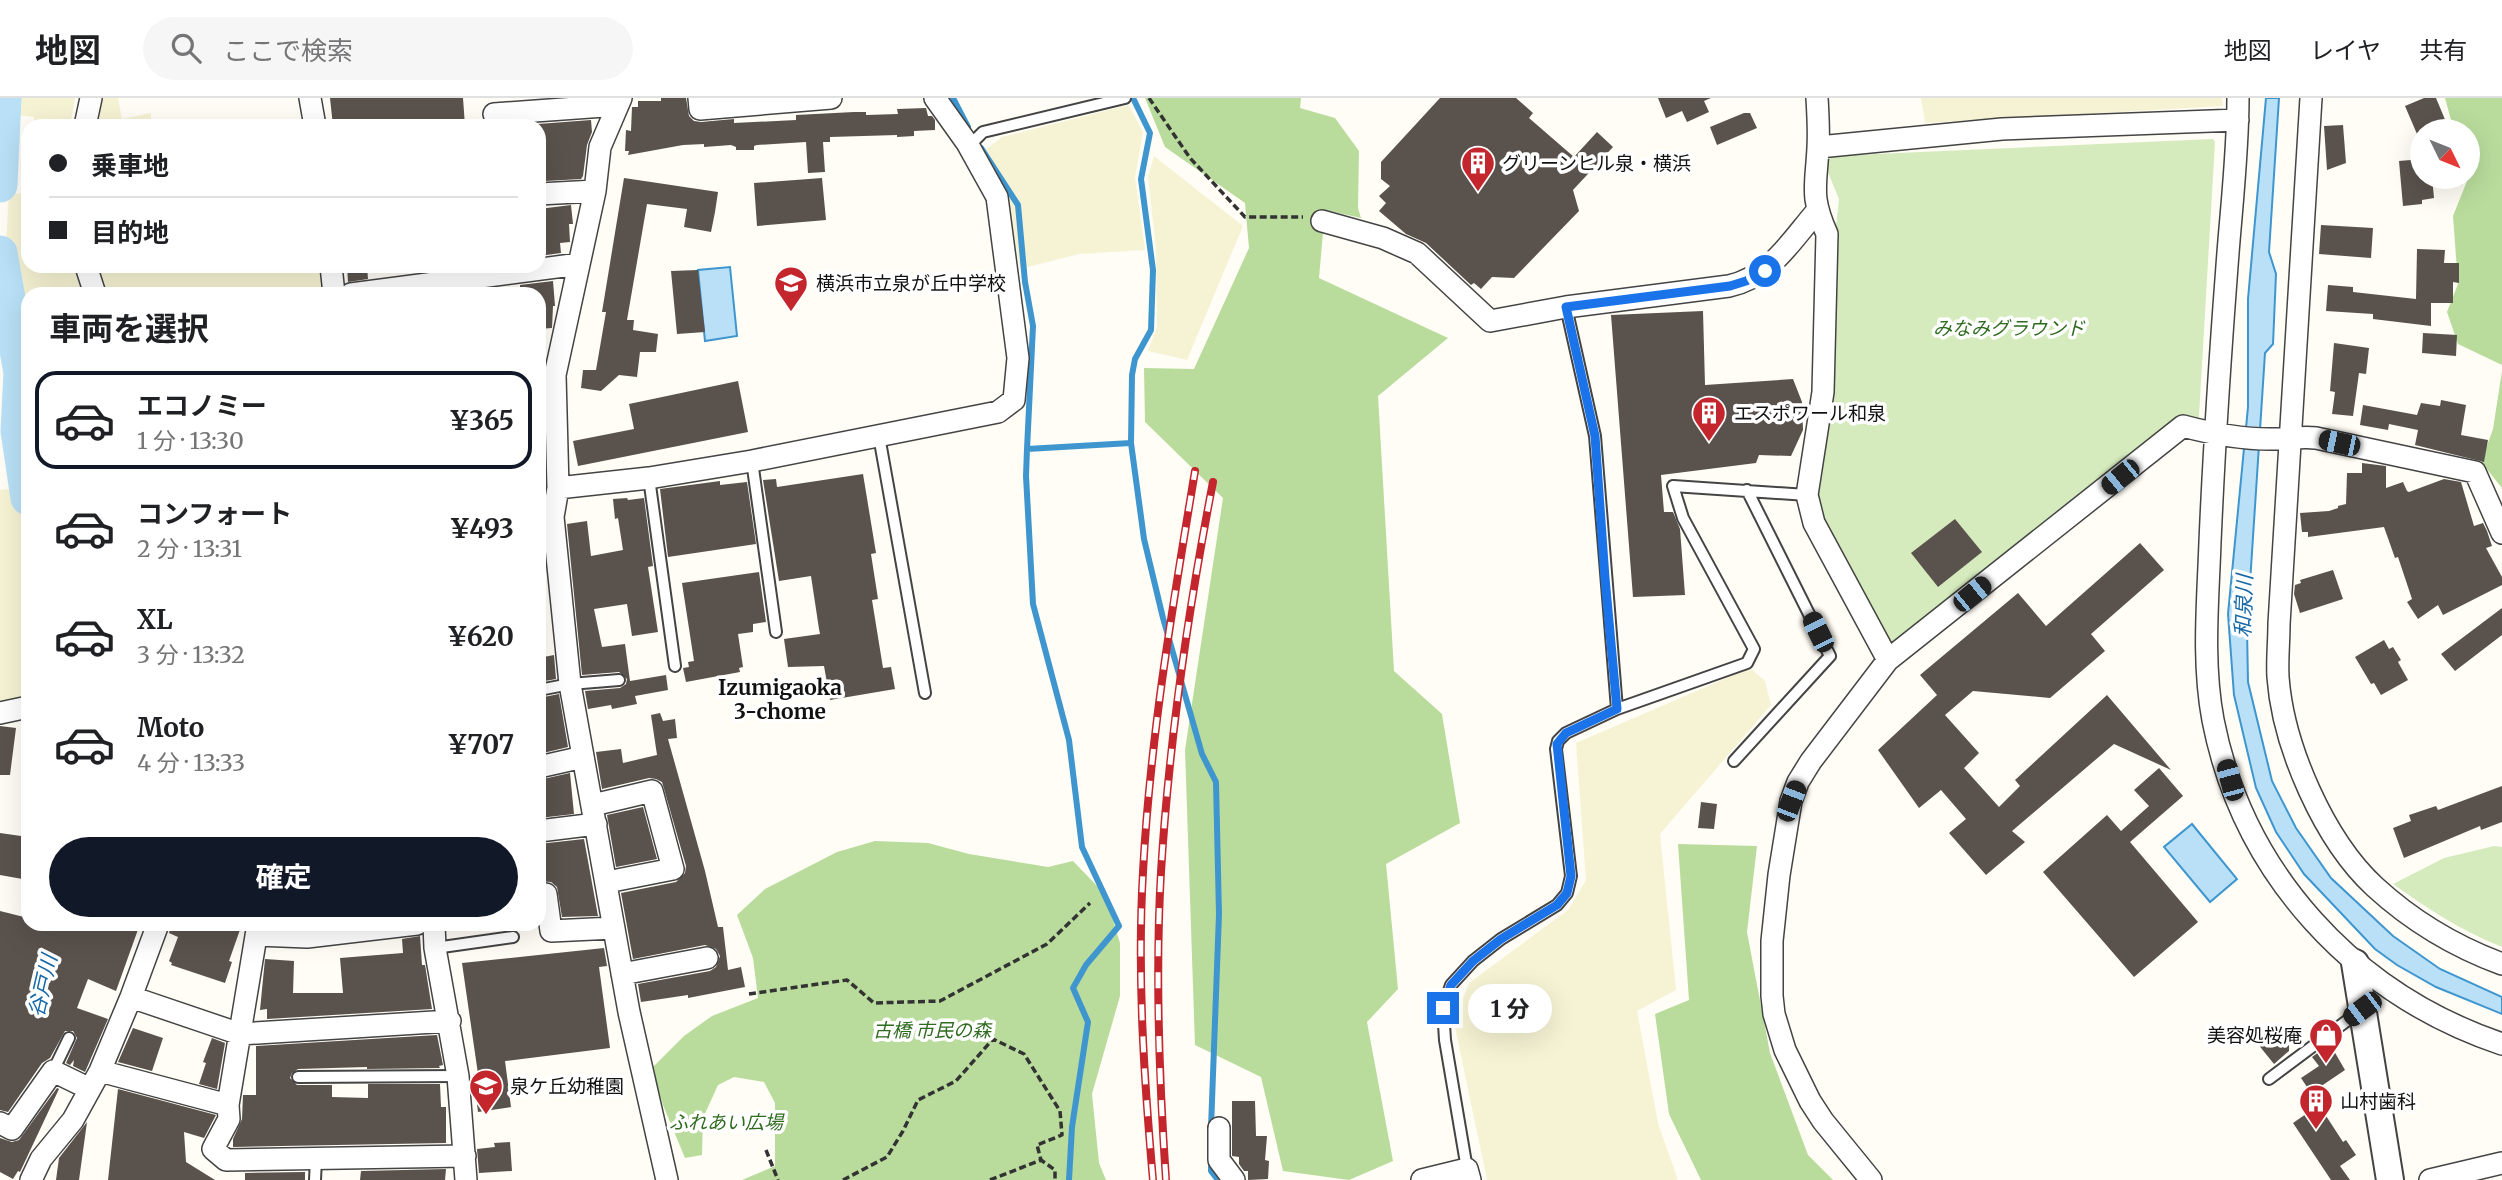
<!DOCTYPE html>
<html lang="ja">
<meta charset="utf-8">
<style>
body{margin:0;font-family:Merriweather,"Noto Sans JP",serif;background:#f6f6f6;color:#202124;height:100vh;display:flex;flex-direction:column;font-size:26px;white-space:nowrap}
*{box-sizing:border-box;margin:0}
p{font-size:23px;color:#757577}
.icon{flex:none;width:38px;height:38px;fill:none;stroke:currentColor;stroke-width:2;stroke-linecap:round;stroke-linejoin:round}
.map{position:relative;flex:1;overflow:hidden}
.panel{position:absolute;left:21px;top:189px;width:525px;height:644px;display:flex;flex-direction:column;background:#fff;border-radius:21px;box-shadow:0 7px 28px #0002}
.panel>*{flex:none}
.guide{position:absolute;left:21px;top:21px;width:525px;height:154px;border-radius:21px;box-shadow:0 7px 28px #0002;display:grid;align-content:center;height:154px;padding:0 28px;background:#fff}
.needle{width:46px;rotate:133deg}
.buttons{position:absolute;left:2410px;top:21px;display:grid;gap:14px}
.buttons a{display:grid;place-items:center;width:70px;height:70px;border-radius:50%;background:#fff;box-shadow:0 7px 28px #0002;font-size:35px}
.end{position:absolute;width:32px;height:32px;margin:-16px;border:9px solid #1a73e8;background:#fff;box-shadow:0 0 0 4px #fff}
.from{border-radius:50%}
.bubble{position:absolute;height:49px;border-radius:24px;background:#fff;box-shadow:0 7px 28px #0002;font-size:23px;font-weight:700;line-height:49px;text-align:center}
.car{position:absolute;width:21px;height:42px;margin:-21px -10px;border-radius:9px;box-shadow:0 0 5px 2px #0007;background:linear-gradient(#222 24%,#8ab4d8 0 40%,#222 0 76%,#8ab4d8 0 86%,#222 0)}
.guide b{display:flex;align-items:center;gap:24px;height:66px;font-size:26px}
.guide b+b{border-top:2px solid #e0e0e0}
.guide i{width:18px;height:18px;background:#202124}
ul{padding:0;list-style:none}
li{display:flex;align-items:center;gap:21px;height:98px;margin:0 14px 10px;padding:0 14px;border:4px solid transparent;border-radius:21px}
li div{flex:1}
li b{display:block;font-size:26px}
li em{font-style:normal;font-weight:700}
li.on{border-color:#111827}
li>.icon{width:63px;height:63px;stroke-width:1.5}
h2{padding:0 28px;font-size:32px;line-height:84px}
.cta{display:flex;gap:14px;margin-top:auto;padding:14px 28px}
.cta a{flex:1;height:80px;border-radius:42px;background:#111827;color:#fff;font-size:28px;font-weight:700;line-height:80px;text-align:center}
header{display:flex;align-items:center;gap:42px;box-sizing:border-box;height:98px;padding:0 35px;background:#fff;border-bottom:2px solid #e0e0e0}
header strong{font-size:33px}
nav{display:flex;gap:38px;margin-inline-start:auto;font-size:24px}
.search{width:490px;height:63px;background:#f6f6f6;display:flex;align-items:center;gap:18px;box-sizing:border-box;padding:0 24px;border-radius:38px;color:#757577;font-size:26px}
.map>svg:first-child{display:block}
.farmland{fill:#f6f3d4}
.green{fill:#d5ebbd}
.forest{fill:#b9dc9c}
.water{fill:#b9e0f7;stroke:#3f96cf;stroke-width:2}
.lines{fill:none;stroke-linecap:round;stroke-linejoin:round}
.stream{stroke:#3f96cf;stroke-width:6}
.river{stroke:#b9e0f7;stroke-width:35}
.building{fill:#5a524d}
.service-casing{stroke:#444;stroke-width:14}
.minor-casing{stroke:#444;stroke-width:24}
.tertiary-casing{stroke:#444;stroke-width:30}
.path{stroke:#333;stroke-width:3.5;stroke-dasharray:7 3.5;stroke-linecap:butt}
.service{stroke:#fff;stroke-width:10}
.minor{stroke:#fff;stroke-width:21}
.tertiary{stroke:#fff;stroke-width:26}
.rail-casing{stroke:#c4262e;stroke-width:8}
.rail{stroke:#fff;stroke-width:5;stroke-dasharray:16;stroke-linecap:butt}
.route{stroke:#1a73e8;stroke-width:9}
.labels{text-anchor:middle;stroke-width:7;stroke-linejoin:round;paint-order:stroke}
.poi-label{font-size:19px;fill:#111;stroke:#fff;text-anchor:start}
.park-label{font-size:19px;font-style:italic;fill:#2f6b1f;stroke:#fff}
.water-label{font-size:21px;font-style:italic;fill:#1768a6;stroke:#fff}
.neighbourhood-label{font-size:21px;font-weight:bold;fill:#111;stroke:#fff}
</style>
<header>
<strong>地図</strong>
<div class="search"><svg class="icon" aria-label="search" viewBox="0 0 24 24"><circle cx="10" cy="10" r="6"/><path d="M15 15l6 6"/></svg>ここで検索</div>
<nav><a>地図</a><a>レイヤ</a><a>共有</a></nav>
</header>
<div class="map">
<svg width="2502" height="1082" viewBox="0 0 2502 1082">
<rect width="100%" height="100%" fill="#fffdf5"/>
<path class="farmland" d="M10 0H75L70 28H34V19L9 16Z
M97 0H118L122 21 151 15V28H91Z
M1921 0H2222L2223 8 1925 25Z
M1129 7 1143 34 1135 79 1145 152 1079 156 1020 171 1004 85 983 54 1002 39Z
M1154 58 1243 128 1187 262 1148 253 1157 229 1156 150 1148 79Z
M28 95V168H77L81 196H28V221H14L6 147 9 96Z
M98 168H321L325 196H106Z
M26 389 28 609 0 615V392Z
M1750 570 1765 583 1771 607 1660 736 1676 892 1637 913 1658 1025 1678 1082H1487L1454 924 1469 885 1568 812 1586 782 1576 645Z"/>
<path class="green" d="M2213 41 2215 44 2199 318 2198 321 2187 318 1889 551 1860 508 1816 405 1830 185 1839 101 1824 65 1830 58Z
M2494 748 2502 749V849C2462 833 2428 811 2393 786L2444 760Z"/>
<path class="forest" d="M1145 0H1301L1300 10 1335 20 1359 53 1358 110 1361 120 1325 112 1319 180 1448 240 1378 298 1394 573 1442 616 1460 725 1386 766 1398 891 1367 924 1393 1063 1349 1082 1283 1073 1261 979 1195 947 1185 652 1223 400 1145 324 1144 270 1194 271 1249 150 1245 105 1165 49Z
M2445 0H2502V267L2458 246 2447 214 2458 186 2453 118 2467 83 2466 79H2468V33H2454Z
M2502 273V390L2481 364 2493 331Z
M875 743 928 745 969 756 1048 769 1073 763 1099 790 1107 802 1120 845V898L1092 996 1099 1065 1106 1082H742L775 1068V1005L764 984 734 979 718 987 703 1020 702 1057 685 1060 663 1007 652 970 684 938 712 918 758 900 753 860 737 817 765 791 837 754Z
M1678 746 1757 748 1747 834 1770 955 1808 1057 1833 1082H1701L1669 1016 1655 916 1689 902Z"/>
<path class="water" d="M2266 0H2279L2269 154 2276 176 2273 246 2265 255 2247 531 2248 584 2272 683 2296 730 2331 780 2393 838 2440 871 2502 899V916L2436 889 2397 867 2375 851 2304 776 2276 734 2256 690 2234 597 2228 516 2248 309V201Z
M730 169 737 238 705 243 698 172Z
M2192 726 2237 781 2210 804 2164 749Z"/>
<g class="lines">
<path class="stream" d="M953 0 968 29
M981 50 1018 107 1025 184 1033 228 1027 351
M1131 345 1144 441 1163 520 1202 656 1216 684 1219 816 1211 1030
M1211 1062V1073L1218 1082
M1069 1082 1072 1029 1088 924 1073 890 1086 867 1119 828 1082 749 1069 642 1033 506 1026 378 1027 351 1131 345 1132 277 1135 261 1151 232 1153 172 1141 81 1150 35 1133 0"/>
<path class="river" d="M0 87 4 0
M0 155 21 275 18 333 28 400"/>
</g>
<path class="building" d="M330 0H463L465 28H429V23L400 26V22L358 28H333Z
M661 0H686L689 18 694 23 701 24 734 21V25L796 22V17L854 14H866V17L898 16 897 11 926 10 928 18H932L935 22V32L914 33V38L897 39V37L830 39V44H823L825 74 808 75 806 44 757 47 754 48V52H736V49L731 47 704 49V46L683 47 628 57 629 53H625L626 32 631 33 632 9H638V3H661Z
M1440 0H1516L1533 15 1529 20 1574 59 1597 34 1613 49 1573 92 1579 113 1514 180 1492 179 1481 191 1474 185 1471 187 1426 145 1406 136 1379 113 1386 105 1379 98 1390 88 1381 81V64Z
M1658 0H1711L1704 3 1709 14 1687 24 1682 13 1666 20Z
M2424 0H2436L2446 24 2417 36 2405 8Z
M1744 15H1750L1757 30 1717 47 1710 29Z
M591 22 592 34 587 47 583 78 581 81 545 83 544 73 540 74 538 26Z
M2343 27 2346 65 2327 72 2324 28Z
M2422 61V79H2432L2434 100 2422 102V106L2403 108 2399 63Z
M624 80 718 94 715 114 711 134 684 129 687 111 647 106 627 222H634L633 232 658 236 656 254H640L637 279 619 277 601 293 581 290 583 272H596L606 214H602Z
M822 80 826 122 757 128 754 85Z
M571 107 573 126H569L570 144 560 145 561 155 539 158V111Z
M2321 127 2373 130 2371 160 2319 156Z
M2417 151 2445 152 2444 165H2459V185L2453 184V205H2431V228L2373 221V216L2326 213 2328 187 2353 189V194L2416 201Z
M347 168H367L368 181 348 184Z
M698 172 705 234 677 236 671 173Z
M553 183 555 208H553L552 230 539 231V196H520V187Z
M1703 213 1705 287 1793 281 1802 304 1803 332 1791 358 1759 357 1756 365 1661 377 1664 414H1673L1680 431 1685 497 1633 499 1611 217Z
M2423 235 2457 237 2456 258 2422 255Z
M2334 245 2369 250 2366 276 2359 275 2353 318 2332 316 2335 294 2330 293Z
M738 283 748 334 578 368 573 343 634 331 629 306Z
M2441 302 2466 307 2461 337 2488 342 2484 364 2415 347 2418 332 2389 326 2388 332 2360 327 2363 307 2417 317 2421 305 2440 308Z
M2362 365 2386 368V390L2403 384 2407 393 2409 394 2444 381 2461 384 2474 428 2483 425 2487 433 2492 448 2486 450 2502 479V487L2443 517 2438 507 2418 521 2407 504 2412 501 2398 459 2395 460 2384 429 2308 439V434H2302L2300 415 2329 413 2338 410V408L2346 406 2347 375H2362Z
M863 376 876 455 871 456 878 501 872 502 883 570 891 569 895 591 830 602 824 568 788 569 784 541 820 536 819 531 811 478 779 483 763 382 776 381 777 389Z
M720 383V387L747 384 756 446 668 459 660 391Z
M627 400 628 402 644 400 653 468 648 469 658 534 632 538 627 506 594 511 602 549 625 546 630 583 666 577 668 592 635 598 637 606 612 611 611 607 588 611 585 593 620 590 626 586 627 581 619 574 582 577 567 426 587 423 591 458 623 452 618 420 615 421 613 401Z
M1955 421 1982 454 1938 489 1911 455Z
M2140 445 2164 472 2091 536 2105 553 2050 600 1973 593 1945 617 1979 655 1964 670 1999 709 2020 688 2015 682 2107 597 2171 672 2114 646 2012 733 2025 744 1986 777 1949 735 1966 721 1941 692 1919 710 1878 652 1937 597 1920 577 2018 495 2046 528Z
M2333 472 2343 501 2300 515 2294 496 2295 487 2301 485 2300 482Z
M759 474 766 524 753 526V534L738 536 743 569 739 570 740 574 686 584 683 570 689 569 688 564 694 563 682 485Z
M2502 510V537L2455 573 2441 556Z
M2384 542 2389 551 2393 549 2401 562 2398 564 2408 582 2381 597 2374 585 2371 586 2355 559Z
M554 557 556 581 539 584V560Z
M559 596 568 649 539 656V600Z
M660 615 663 623 675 621 677 640 668 641 705 773 718 829H723L728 872 741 869 745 889 688 900V897L641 904 638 886 710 873 716 869 720 858 716 851 705 847 633 861 621 795 676 784 685 775 686 768 662 684 656 681 649 680 602 691 596 654 621 651 623 665 657 657 651 617Z
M0 628 16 630 10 677H0Z
M2159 670 2183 698 2130 744 2198 824 2134 879 2043 774 2107 717 2121 733 2149 708 2134 692Z
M570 675 574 716 539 720V682Z
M2502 688V724L2481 732 2480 728 2404 760 2393 730 2411 723 2409 717 2436 708 2438 712Z
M1701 704 1717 706 1714 731 1698 730Z
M643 709 657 761 616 769 607 717Z
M0 735 28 739V782L0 777Z
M584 741 598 818 562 819 557 789 551 784 539 783V746Z
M0 813 28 820V826H140L116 893 88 881 77 910 108 921 85 974 73 968 74 962 70 967 66 965 77 940 73 933H65L50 960 42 965 8 1014 0 1012Z
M171 826H242L229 863 232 864 225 885 171 867 172 865 169 863 178 839 169 835Z
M420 838 422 867H425L432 911 267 921V911L260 912 265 861 294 863 293 895H343L340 860 403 855 402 841Z
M604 850 607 868 599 869 610 950 505 963 511 1009 478 1014 473 976H478L462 865Z
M133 930 163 940 152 973 118 964Z
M2275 930 2289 947V953L2274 966 2257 945Z
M437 937 443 967 439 968 440 970 367 971V969L298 971 292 975 290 980 297 987H332V999L368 1000V986H440L441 1009H446V1045L233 1049V1041L242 1021 243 997H256V948Z
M212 940 225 945 217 991 199 986 206 965 203 964Z
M2330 946 2345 972 2311 995 2301 980 2319 968 2312 959Z
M57 990 59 991 20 1074 18 1073 13 1081 0 1074V1040L12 1044 19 1042Z
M118 991 216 1017 204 1040 184 1034 186 1064 215 1082H108Z
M1232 1003H1255L1256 1038H1267L1265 1062 1269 1063 1268 1081 1248 1082V1073H1244L1239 1066V1059L1232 1058Z
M2319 1007 2343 1044 2346 1042 2356 1057 2340 1068 2350 1082H2331L2293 1025Z
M87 1024 79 1082H56L59 1060Z
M510 1044 512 1073 479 1075 477 1051 495 1049 494 1045Z
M446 1071 445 1082H360L361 1073Z
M305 1074V1082H245V1075Z"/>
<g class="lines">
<g class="service-casing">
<path id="service" d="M968 49 983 34 1125 0
M1566 209 1595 338 1617 611
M539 278 555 277
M879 338 925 595
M752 363 776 534
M649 380 675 568
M539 592 570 586 619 582
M1734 663 1830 558 1747 392
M435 850 513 839
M53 973 69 940
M298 979 458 978
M2269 981 2360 913
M1467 1071 1445 942 1443 910 1451 887 1473 863 1501 841 1557 807 1567 795 1571 778 1556 651 1558 643 1566 635 1617 611 1747 565 1754 551 1683 420 1673 388 1807 397
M315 1082 316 1061"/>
</g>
<g class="minor-casing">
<path id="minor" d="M310 0 315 28
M621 0 600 49 595 93 555 277 558 390 553 419 570 586 629 914 667 1082
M699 0 700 11 831 0
M1817 0C1818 16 1819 33 1818 50 1816 89 1810 98 1827 136L1823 294 1807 397 1814 425 1888 562
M2238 0C2238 56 2231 112 2227 168 2220 260 2214 351 2210 444 2208 503 2202 564 2213 622 2243 776 2354 896 2502 946
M2311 0 2279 526C2279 544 2277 562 2278 579 2283 648 2324 742 2375 789 2411 822 2456 849 2502 866
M494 16 618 7
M85 28 91 0
M1819 49 2002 31 2238 22
M539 96 595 93
M1322 123 1383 140 1417 155 1490 223 1566 209 1729 188C1770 179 1791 143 1817 113
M86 168 95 196
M331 168 334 196
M351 196 579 166
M558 390 649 380 752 363 998 314 1014 302 1018 260 997 99 967 45 935 0
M0 615 28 609
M539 669 583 659
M593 707 652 693 673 771 607 784
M539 733 596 726
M539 796H546L551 833 614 830
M258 826 228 1007 229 1021 213 1051 226 1062 465 1058
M434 826 435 850 458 978 466 1082
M257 837 307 839 417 826
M622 876 707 860
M131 899 240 936 450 923
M100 973 228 1007
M0 1025 12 1031 53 973 90 991
M1219 1030V1062L1234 1082
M31 1082 41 1061 73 1022 100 973 131 899 158 826
M1422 1082 1467 1071 1470 1082
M1871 1082 1823 1023 1810 1003 1785 952 1774 916 1772 898V843L1779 777 1791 703 1798 684 1811 663 1888 562 2183 328C2213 336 2245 342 2277 341 2290 341 2302 338 2316 340L2475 374 2502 435
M2430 1082 2502 1065"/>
</g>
<g class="tertiary-casing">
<path id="tertiary" d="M2355 865 2390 1082"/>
</g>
<path class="path" d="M1149 0 1190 60 1245 119H1303
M749 896 847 882 874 905 940 903 1047 846 1090 805
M766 1052 778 1082
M843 1082 887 1059 903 1033 918 1002 956 983 993 941 1024 956 1060 1013 1062 1037 1037 1047 1041 1062
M990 1082 1041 1062 1055 1072V1082"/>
<use href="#service" class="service"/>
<use href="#minor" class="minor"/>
<use href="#tertiary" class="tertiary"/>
<g class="rail-casing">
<path id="rail" d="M1153 1082C1144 980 1137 876 1143 774 1150 640 1173 506 1195 373
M1166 1082C1159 980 1155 876 1161 774 1169 643 1188 513 1213 384"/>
</g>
<use href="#rail" class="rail"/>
</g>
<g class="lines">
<path class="route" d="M1443 910 1451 887 1473 863 1501 841 1557 807 1567 795 1571 778 1557 646 1566 635 1617 611 1605 480 1595 338 1566 209 1730 188 1746 183 1765 173"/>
</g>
<defs>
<g id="building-pin" transform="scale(1.75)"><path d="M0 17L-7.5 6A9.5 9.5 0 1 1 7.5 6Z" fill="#c4262e" stroke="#fff"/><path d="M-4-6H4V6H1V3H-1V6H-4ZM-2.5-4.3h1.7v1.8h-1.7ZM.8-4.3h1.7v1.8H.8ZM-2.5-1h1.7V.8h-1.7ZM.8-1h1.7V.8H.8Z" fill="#fff"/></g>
<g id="school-pin" transform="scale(1.75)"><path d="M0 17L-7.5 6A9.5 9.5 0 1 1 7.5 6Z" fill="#c4262e" stroke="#fff"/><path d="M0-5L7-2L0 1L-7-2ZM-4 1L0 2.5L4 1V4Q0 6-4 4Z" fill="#fff"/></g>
<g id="shop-pin" transform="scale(1.75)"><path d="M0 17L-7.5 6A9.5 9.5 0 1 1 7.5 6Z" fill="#c4262e" stroke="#fff"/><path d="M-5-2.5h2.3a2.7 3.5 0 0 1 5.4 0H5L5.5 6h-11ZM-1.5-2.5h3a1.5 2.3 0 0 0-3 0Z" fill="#fff"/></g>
</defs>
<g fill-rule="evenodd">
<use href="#building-pin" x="1478" y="65"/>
<use href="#school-pin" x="791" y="185"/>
<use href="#building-pin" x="1709" y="315"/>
<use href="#shop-pin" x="2326" y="937"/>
<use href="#school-pin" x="486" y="988"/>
<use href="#building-pin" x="2316" y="1003"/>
</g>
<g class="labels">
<g class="poi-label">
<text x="1502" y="72">グリーンヒル泉・横浜</text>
<text x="816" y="192">横浜市立泉が丘中学校</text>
<text x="1734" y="322">エスポワール和泉</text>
<text x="2302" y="944" text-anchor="end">美容処桜庵</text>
<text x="510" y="995">泉ケ丘幼稚園</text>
<text x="2340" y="1010">山村歯科</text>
</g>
<g class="park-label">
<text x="2009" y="237">みなみグラウンド</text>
<text x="932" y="939">古橋 市民の森</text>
<text x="726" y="1031">ふれあい広場</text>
</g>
<g class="water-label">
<text transform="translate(2244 508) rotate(-88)" y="7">和泉川</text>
<text transform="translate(43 888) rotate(-77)" y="7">谷戸川</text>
</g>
<g class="neighbourhood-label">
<text x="780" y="597">Izumigaoka<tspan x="780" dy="24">3-chome</tspan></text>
</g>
</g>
</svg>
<div class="buttons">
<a><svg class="needle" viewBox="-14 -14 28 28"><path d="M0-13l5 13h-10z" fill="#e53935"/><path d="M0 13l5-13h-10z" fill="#757577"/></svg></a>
</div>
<i class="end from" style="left:1765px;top:173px"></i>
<i class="end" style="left:1443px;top:910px"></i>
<div class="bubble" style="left:1468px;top:886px;width:84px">1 分</div>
<i class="car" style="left:2339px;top:345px;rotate:282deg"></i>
<i class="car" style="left:2120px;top:379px;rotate:231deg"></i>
<i class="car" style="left:1972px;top:496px;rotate:51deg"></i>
<i class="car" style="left:1818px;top:534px;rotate:334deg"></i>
<i class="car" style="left:2230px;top:682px;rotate:345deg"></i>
<i class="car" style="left:1791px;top:703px;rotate:21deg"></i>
<i class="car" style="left:2362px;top:911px;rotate:233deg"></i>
<div class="guide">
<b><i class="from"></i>乗車地</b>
<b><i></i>目的地</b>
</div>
<section class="panel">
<h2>車両を選択</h2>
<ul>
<li class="on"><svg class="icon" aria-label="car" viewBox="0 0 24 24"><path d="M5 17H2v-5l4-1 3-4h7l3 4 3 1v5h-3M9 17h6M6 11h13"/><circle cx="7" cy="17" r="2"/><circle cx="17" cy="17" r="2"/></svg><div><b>エコノミー</b><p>1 分 · 13:30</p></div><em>¥365</em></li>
<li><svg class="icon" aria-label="car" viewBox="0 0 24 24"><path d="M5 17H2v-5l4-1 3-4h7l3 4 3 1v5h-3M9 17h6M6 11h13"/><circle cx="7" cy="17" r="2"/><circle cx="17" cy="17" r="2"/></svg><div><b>コンフォート</b><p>2 分 · 13:31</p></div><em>¥493</em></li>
<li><svg class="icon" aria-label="car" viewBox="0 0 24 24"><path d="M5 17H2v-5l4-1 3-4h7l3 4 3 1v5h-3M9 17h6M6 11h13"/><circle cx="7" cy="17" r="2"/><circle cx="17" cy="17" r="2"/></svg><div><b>XL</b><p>3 分 · 13:32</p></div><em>¥620</em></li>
<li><svg class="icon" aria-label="car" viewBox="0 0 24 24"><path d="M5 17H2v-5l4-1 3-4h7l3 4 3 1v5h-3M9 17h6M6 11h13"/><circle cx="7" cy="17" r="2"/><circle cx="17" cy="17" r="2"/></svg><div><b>Moto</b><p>4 分 · 13:33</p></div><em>¥707</em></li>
</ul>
<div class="cta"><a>確定</a></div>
</section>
</div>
